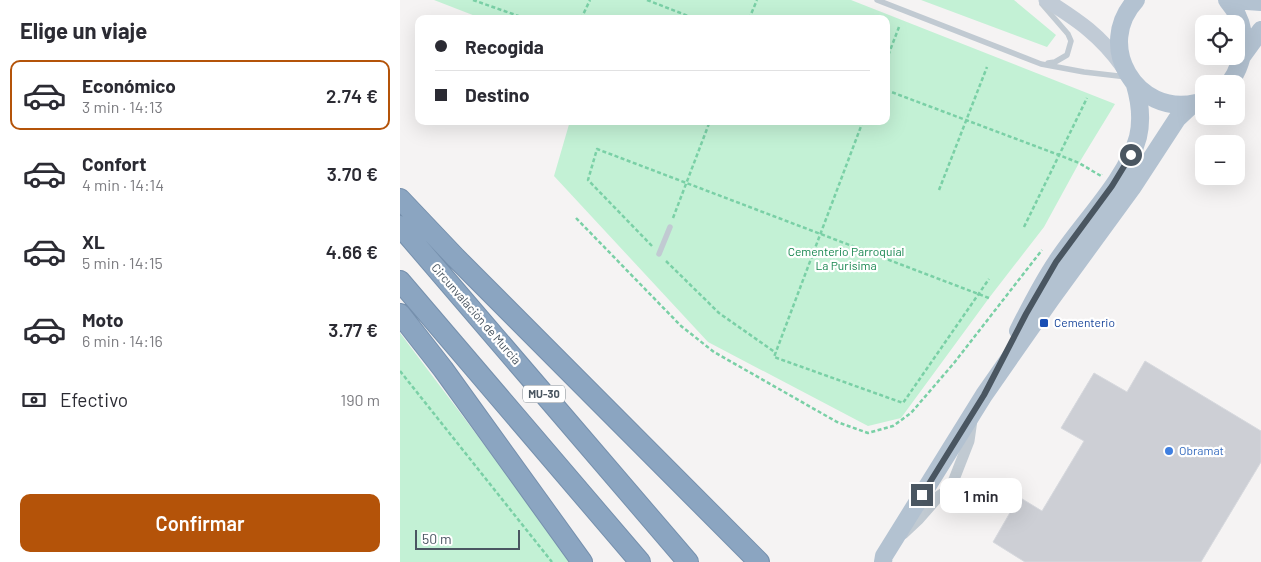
<!DOCTYPE html>
<html lang="es">
<meta charset="utf-8">
<style>
body{margin:0;font-family:Barlow,sans-serif;background:#f2f2f3;color:#2b2b33;height:100vh;display:flex;flex-direction:column;font-size:19px;white-space:nowrap}
*{box-sizing:border-box;margin:0}
p{font-size:16px;color:#7c7c81}
.icon{flex:none;width:28px;height:28px;fill:none;stroke:currentColor;stroke-width:2;stroke-linecap:round;stroke-linejoin:round}
.map{position:relative;flex:1;overflow:hidden}
.drawer{display:flex;flex-direction:column;background:#fff;width:400px}
.drawer>*{flex:none}
.banner{position:absolute;left:15px;top:15px;width:475px;height:110px;border-radius:10px;box-shadow:0 5px 20px #0002;display:grid;align-content:center;height:110px;padding:0 20px;background:#fff}
.tools{position:absolute;left:795px;top:15px;display:grid;gap:10px}
.tools a{display:grid;place-items:center;width:50px;height:50px;border-radius:10px;background:#fff;box-shadow:0 5px 20px #0002;font-size:25px}
.scale{position:absolute;left:15px;bottom:12px;width:105px;box-sizing:border-box;padding-left:5px;border:2px solid #4a5661;border-top:0;font-size:14px;line-height:18px;white-space:nowrap;color:#4a5661;-webkit-text-stroke:4px #fff;paint-order:stroke}
.end{position:absolute;width:22px;height:22px;margin:-11px;border:6px solid #4a5661;background:#fff;box-shadow:0 0 0 2px #fff}
.from{border-radius:50%}
.bubble{position:absolute;height:35px;border-radius:10px;background:#fff;box-shadow:0 5px 20px #0002;font-size:16px;font-weight:600;line-height:35px;text-align:center}
.banner b{display:flex;align-items:center;gap:18px;height:48px;font-size:19px}
.banner b+b{border-top:1px solid #e1e1e2}
.banner i{width:12px;height:12px;background:#2b2b33}
ul{padding:0;list-style:none}
li{display:flex;align-items:center;gap:15px;height:70px;margin:0 10px 8px;padding:0 10px;border:2px solid transparent;border-radius:10px}
li div{flex:1}
li b{display:block;font-size:19px}
li em{font-style:normal;font-weight:600}
li.current{border-color:#b45309}
li>.icon{width:45px;height:45px;stroke-width:1.5}
h2{padding:0 20px;font-size:22px;line-height:60px}
.pay{display:flex;align-items:center;gap:12px;height:55px;padding:0 20px;font-size:19px}
.pay p{margin-inline-start:auto}
.cta{display:flex;gap:10px;margin-top:auto;padding:10px 20px}
.cta a{flex:1;height:58px;border-radius:10px;background:#b45309;color:#fff;font-size:20px;font-weight:600;line-height:58px;text-align:center}
main{display:flex;flex:1;min-height:0}
.map>svg:first-child{display:block}
.green{fill:#c3f1d5}
.building{fill:#cdcfd5;stroke:#d7d9de}
.lines{fill:none;stroke-linecap:round;stroke-linejoin:round}
.highway-casing{stroke:#7690ad;stroke-width:22}
.path{stroke:#7ad0a6;stroke-width:2.5;stroke-dasharray:4 2.5;stroke-linecap:butt}
.lane{stroke:#c1cad2;stroke-width:5.5}
.street{stroke:#c1cad2;stroke-width:11}
.secondary{stroke:#c1cbd6;stroke-width:15}
.primary{stroke:#b3c2d1;stroke-width:18}
.highway{stroke:#8ba5c1;stroke-width:20}
.route{stroke:#4a5661;stroke-width:6}
.transit-dot{fill:#1a4fb4;stroke:#fff;stroke-width:2}
.shop-dot{fill:#3f7fe0;stroke:#fff;stroke-width:2}
.labels{text-anchor:middle;stroke-width:4.5;stroke-linejoin:round;paint-order:stroke}
.shield{fill:#fff;stroke:#808990;stroke-width:1}
.shield-label{font-size:11px;font-weight:bold;fill:#4a5661}
.park-label{font-size:12px;fill:#17864f;stroke:#fff}
.street-label{font-size:12px;fill:#4a5661;stroke:#fff}
.transit-label{font-size:12px;fill:#164399;stroke:#fff;text-anchor:start}
.shop-label{font-size:12px;fill:#366cbe;stroke:#fff;text-anchor:start}
</style>
<main>
<section class="drawer">
<h2>Elige un viaje</h2>
<ul>
<li class="current"><svg class="icon" aria-label="car" viewBox="0 0 24 24"><path d="M5 17H2v-5l4-1 3-4h7l3 4 3 1v5h-3M9 17h6M6 11h13"/><circle cx="7" cy="17" r="2"/><circle cx="17" cy="17" r="2"/></svg><div><b>Económico</b><p>3 min · 14:13</p></div><em>2.74 €</em></li>
<li><svg class="icon" aria-label="car" viewBox="0 0 24 24"><path d="M5 17H2v-5l4-1 3-4h7l3 4 3 1v5h-3M9 17h6M6 11h13"/><circle cx="7" cy="17" r="2"/><circle cx="17" cy="17" r="2"/></svg><div><b>Confort</b><p>4 min · 14:14</p></div><em>3.70 €</em></li>
<li><svg class="icon" aria-label="car" viewBox="0 0 24 24"><path d="M5 17H2v-5l4-1 3-4h7l3 4 3 1v5h-3M9 17h6M6 11h13"/><circle cx="7" cy="17" r="2"/><circle cx="17" cy="17" r="2"/></svg><div><b>XL</b><p>5 min · 14:15</p></div><em>4.66 €</em></li>
<li><svg class="icon" aria-label="car" viewBox="0 0 24 24"><path d="M5 17H2v-5l4-1 3-4h7l3 4 3 1v5h-3M9 17h6M6 11h13"/><circle cx="7" cy="17" r="2"/><circle cx="17" cy="17" r="2"/></svg><div><b>Moto</b><p>6 min · 14:16</p></div><em>3.77 €</em></li>
</ul>
<div class="pay"><svg class="icon" aria-label="cash" viewBox="0 0 24 24"><path d="M3 7h18v10H3z"/><circle cx="12" cy="12" r="2"/></svg>Efectivo<p>190 m</p></div>
<div class="cta"><a>Confirmar</a></div>
</section>
<div class="map">
<svg width="861" height="562" viewBox="0 0 861 562">
<rect width="100%" height="100%" fill="#f5f3f3"/>
<path class="green" d="M34 0H451L715 104 679 163 644 227 589 298 501 418 468 426 308 342 154 176 170 121H486V19H83Z
M521 0H614L656 35 647 47Z
M0 333 172 561V562H0Z"/>
<path class="building" d="M745 361 861 431V462L801 562H625L593 542 619 497 642 511 684 441 661 428 694 373 727 392Z"/>
<g class="lines">
<g class="highway-casing">
<path id="highway" d="M0 199 56 258 359 562
M0 226 288 562
M0 281 240 562
M0 314 43 369 182 562"/>
</g>
<path class="path" d="M73 0 127 19
M247 0 296 19
M181 19 190 0
M349 19 357 0
M486 61 499 27
M486 90 659 155 679 163 701 176 702 174
M463 121 374 357 503 403 589 279
M539 190 587 67
M176 218 281 326 314 352 437 422 468 433 493 426 511 413 554 363 642 250
M273 218 310 121
M624 227 687 98
M252 246 188 180 197 149 589 298
M266 261 319 313 376 353
M0 371 152 562"/>
<path class="lane" d="M477 0 641 64 684 72 727 77
M642 4 668 34 671 41 667 55 655 62 648 63
M259 254 270 227"/>
<path class="street" d="M561 493 553 482 569 441 572 420
M503 534 519 519 539 496 550 489 561 493"/>
<path class="secondary" d="M646 0C679 21 700 35 723 67"/>
<path class="primary" d="M736 0C694 45 736 117 796 103
M827 0C849 25 848 57 829 84
M833 0 861 2
M843 55 861 30
M618 331C630 307 642 283 657 261 681 224 727 179 738 137 742 120 740 102 735 85
M483 562 484 556 584 395 651 299 732 188 777 119 793 104"/>
<use href="#highway" class="highway"/>
</g>
<g class="lines">
<path class="route" d="M522 495 584 395 626 314 656 262 712 186 731 155"/>
</g>
<rect class="transit-dot" x="639" y="318" width="10" height="10" rx="2.5"/>
<circle class="shop-dot" cx="769" cy="451" r="5"/>
<g class="labels">
<rect class="shield" x="123" y="385.5" width="42" height="17" rx="4"/>
<g class="shield-label">
<text x="144" y="398">MU-30</text>
</g>
<g class="park-label">
<text x="446" y="256">Cementerio Parroquial<tspan x="446" dy="14">La Purisima</tspan></text>
</g>
<g class="street-label">
<text transform="translate(76 314) rotate(49)" y="4">Circunvalación de Murcia</text>
</g>
<g class="transit-label">
<text x="654" y="327">Cementerio</text>
</g>
<g class="shop-label">
<text x="779" y="455">Obramat</text>
</g>
</g>
</svg>
<div class="tools">
<a><svg class="icon" aria-label="locate" viewBox="0 0 24 24"><circle cx="12" cy="12" r="6"/><path d="M12 2v4M12 18v4M2 12h4M18 12h4"/></svg></a>
<a>+</a>
<a>−</a>
</div>
<div class="scale">50 m</div>
<i class="end from" style="left:731px;top:155px"></i>
<i class="end" style="left:522px;top:495px"></i>
<div class="bubble" style="left:540px;top:478px;width:82px">1 min</div>
<div class="banner">
<b><i class="from"></i>Recogida</b>
<b><i></i>Destino</b>
</div>
</div>
</main>
